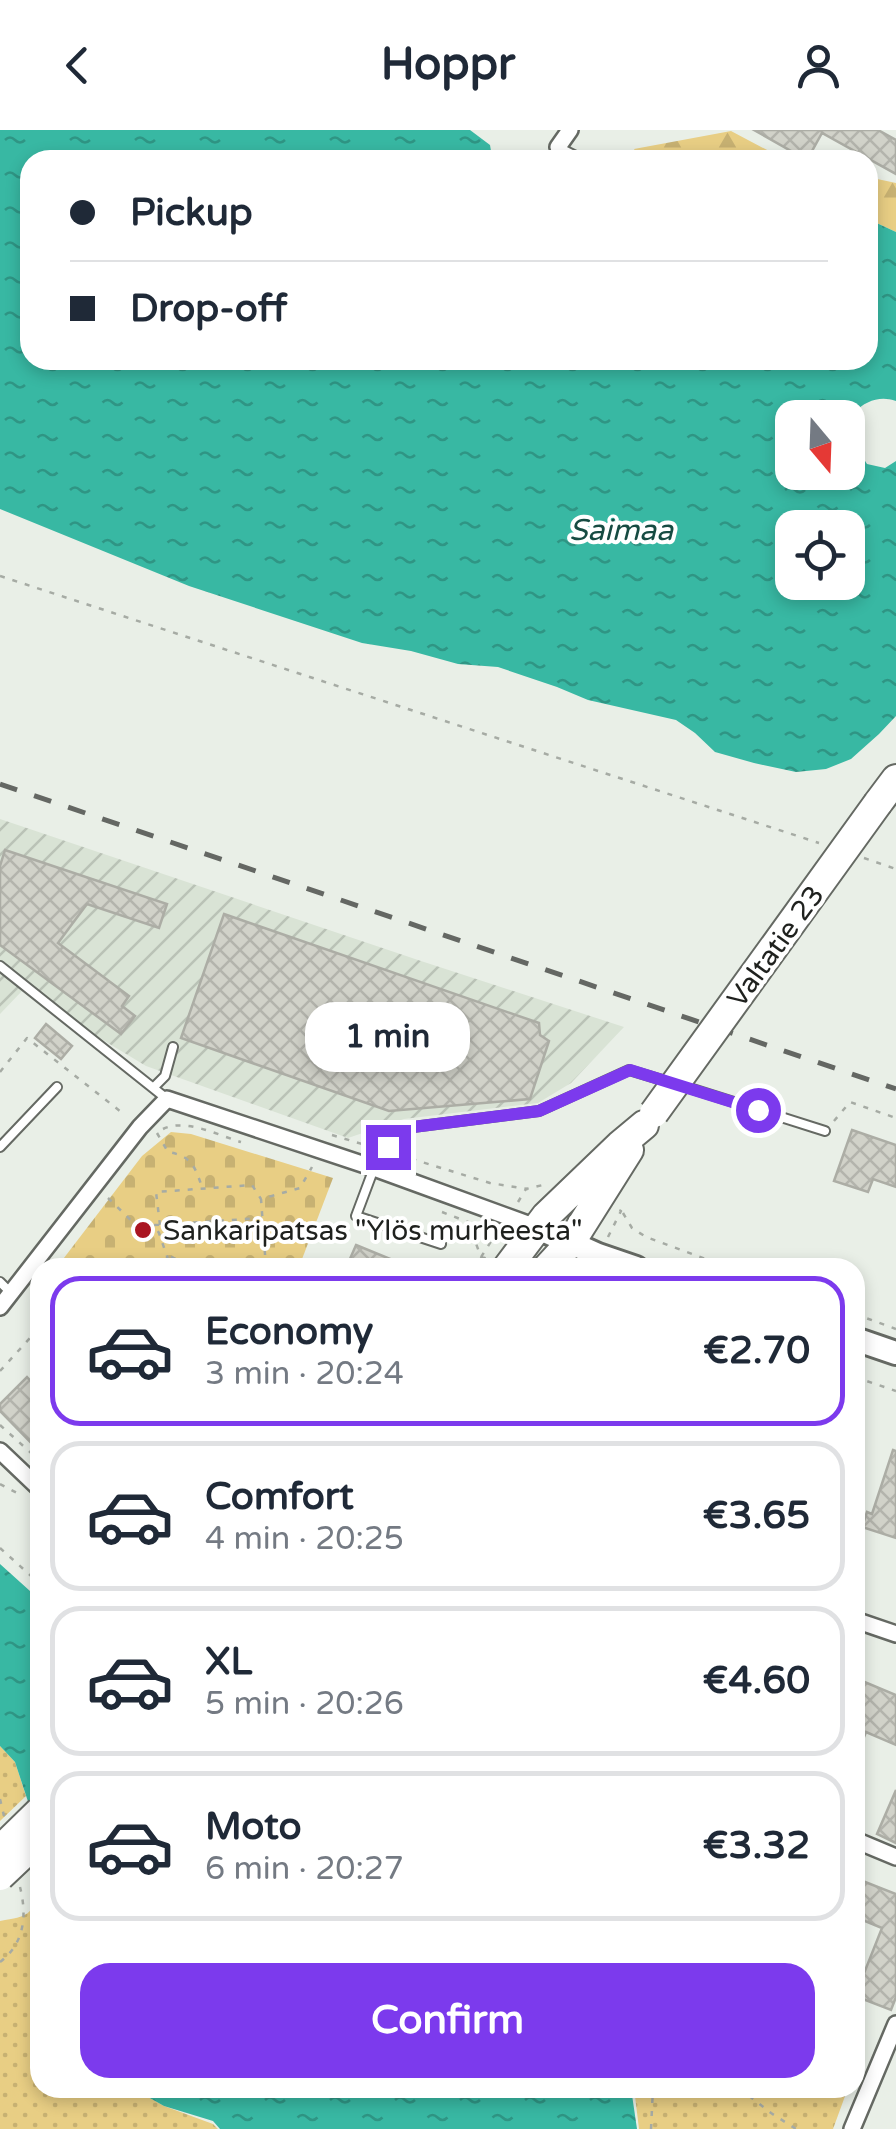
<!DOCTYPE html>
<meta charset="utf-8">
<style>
body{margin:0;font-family:"Varela Round",sans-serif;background:#f2f2f3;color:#1f2937;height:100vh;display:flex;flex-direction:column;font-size:38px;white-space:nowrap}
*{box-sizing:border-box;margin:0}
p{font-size:32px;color:#747a83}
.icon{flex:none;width:55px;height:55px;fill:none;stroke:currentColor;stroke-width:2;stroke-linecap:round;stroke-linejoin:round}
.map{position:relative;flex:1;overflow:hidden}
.panel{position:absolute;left:30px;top:1128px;width:835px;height:840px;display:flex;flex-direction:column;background:#fff;border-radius:30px;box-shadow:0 5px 15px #0003}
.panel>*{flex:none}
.banner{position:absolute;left:20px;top:20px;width:858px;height:220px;border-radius:30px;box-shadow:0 5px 15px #0003;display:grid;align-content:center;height:220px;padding:0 50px;background:#fff}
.needle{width:65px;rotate:161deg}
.controls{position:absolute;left:775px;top:270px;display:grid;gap:20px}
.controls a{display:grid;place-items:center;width:90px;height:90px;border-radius:20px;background:#fff;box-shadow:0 5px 15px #0003;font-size:50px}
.end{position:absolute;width:45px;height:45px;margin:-22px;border:12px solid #7c3aed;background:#fff;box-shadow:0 0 0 5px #fff}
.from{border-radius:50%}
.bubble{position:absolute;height:70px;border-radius:30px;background:#fff;box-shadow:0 5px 15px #0003;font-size:32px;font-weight:700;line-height:70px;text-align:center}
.banner b{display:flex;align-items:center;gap:35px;height:95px;font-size:38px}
.banner b+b{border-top:2px solid #e0e1e3}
.banner i{width:25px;height:25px;background:#1f2937}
ul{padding:18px 0 0;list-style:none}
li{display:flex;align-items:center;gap:30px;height:150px;margin:0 20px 15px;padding:0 30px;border:5px solid #e0e1e3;border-radius:30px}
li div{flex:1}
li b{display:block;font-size:38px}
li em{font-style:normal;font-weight:700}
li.on{border-color:#7c3aed}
li>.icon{width:90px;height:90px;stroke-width:1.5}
.primary-button{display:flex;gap:20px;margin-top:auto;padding:20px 50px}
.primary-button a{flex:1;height:115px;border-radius:30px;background:#7c3aed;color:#fff;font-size:40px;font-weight:700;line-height:115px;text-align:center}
header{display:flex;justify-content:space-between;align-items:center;height:130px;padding:0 50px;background:#fff;font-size:45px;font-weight:700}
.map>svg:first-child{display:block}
.industrial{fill:url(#industrial-furrows)}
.forest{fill:url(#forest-firs)}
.cemetery{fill:url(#cemetery-stones)}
.park{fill:url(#park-dots)}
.water{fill:url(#water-ripples);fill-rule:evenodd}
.building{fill:url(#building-cross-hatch);stroke:#acada5;stroke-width:2.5}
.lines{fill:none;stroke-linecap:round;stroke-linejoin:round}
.lane-casing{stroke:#656963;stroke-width:12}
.street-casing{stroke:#656963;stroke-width:20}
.secondary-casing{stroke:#656963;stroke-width:28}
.highway-casing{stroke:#656963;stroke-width:32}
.path{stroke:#a6aba4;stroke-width:2.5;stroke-dasharray:5 8;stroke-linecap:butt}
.lane{stroke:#fff;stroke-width:8}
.street{stroke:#fff;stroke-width:15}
.secondary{stroke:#fff;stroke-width:22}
.highway{stroke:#fff;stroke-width:28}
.rail{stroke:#646763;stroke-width:5;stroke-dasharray:18 18;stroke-linecap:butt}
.highway-bridge-casing{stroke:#656963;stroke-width:32;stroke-linecap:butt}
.highway-bridge{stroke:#fff;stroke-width:28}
.route{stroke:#7c3aed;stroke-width:12}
.poi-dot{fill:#aa1522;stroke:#fff;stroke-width:4}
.labels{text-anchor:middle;stroke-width:8;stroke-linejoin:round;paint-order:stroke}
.street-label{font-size:28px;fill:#1f211e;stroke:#fff}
.poi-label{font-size:28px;fill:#1f211e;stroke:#fff;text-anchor:start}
.water-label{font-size:30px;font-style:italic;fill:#164b42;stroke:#fff}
</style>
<header><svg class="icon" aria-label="back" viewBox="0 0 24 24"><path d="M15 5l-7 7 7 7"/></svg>Hoppr<svg class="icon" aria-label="person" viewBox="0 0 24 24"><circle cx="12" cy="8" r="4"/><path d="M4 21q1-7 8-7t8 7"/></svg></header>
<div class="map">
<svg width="896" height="1999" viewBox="0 0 896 1999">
<defs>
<pattern id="industrial-furrows" width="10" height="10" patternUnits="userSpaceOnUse" patternTransform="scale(2.5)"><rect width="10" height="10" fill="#d9e3d5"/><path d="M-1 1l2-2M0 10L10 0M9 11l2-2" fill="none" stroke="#bac2b6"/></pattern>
<pattern id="forest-firs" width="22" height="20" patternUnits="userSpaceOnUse" patternTransform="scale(2.5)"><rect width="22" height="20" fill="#e8ce84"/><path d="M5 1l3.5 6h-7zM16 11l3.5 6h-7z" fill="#c7b172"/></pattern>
<pattern id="cemetery-stones" width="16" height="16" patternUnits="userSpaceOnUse" patternTransform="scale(2.5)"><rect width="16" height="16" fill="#e8ce84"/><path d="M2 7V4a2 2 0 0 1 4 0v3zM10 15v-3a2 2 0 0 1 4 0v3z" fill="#c7b172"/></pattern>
<pattern id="park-dots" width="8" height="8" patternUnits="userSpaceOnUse" patternTransform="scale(2.5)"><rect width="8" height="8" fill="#e8ce84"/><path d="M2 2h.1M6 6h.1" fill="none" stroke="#c7b172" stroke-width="1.8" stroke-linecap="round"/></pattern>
<pattern id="water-ripples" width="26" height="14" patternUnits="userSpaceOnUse" patternTransform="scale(2.5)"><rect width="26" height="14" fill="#38b8a3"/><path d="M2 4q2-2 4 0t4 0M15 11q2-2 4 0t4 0" fill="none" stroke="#2f9584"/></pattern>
<pattern id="building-cross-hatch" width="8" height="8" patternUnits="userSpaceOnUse" patternTransform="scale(2.5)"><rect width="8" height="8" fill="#d1d2c9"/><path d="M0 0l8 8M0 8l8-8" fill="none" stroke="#b3b4ac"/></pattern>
</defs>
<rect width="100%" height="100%" fill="#e9efe7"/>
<path class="industrial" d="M0 689 421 831 624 897 571 953 538 973 404 989 348 1008 146 936 22 861 0 884Z"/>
<path class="forest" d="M731 1 786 30H640L634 19Z
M868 47 896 53V102L868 89Z"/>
<path class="cemetery" d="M171 1002 191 1004 333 1048 299 1137H57L142 1026Z"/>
<path class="park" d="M0 1616 15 1632 26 1666 0 1691Z
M40 1758V1958H132L164 1976 213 1994 218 1999H0V1791C29 1786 31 1786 40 1758Z
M634 1958H848L833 1999H639Z"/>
<path class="water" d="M0 0H470L490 15 491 21 483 30H30V230H868V89L896 102V271C880 265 866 271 854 282L851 309 867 334 885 338 896 331V586L879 604 851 629 826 639 796 642 754 633 715 622 695 603 676 590 588 570 557 557 498 537 458 534 411 521 362 513 189 456 0 379ZM792 288H848V342H792ZM792 398H848V452H792Z
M0 1434 40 1470V1708L15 1632 0 1616Z
M132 1958H631L637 1999H220L213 1991 164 1976Z"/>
<path class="building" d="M754 0H878L896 10V44L822 3 807 30Z
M5 720 167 774 159 798 87 774 58 813 129 866 122 876 135 886 121 904 0 815V736Z
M224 784 539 893 540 905 549 911 530 969 389 981 181 908Z
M46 894 72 916 61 929 35 908Z
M852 1000 896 1015V1057L873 1049 868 1062 834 1051Z
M356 1115 410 1137V1138H346Z
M27 1247 40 1261V1322L0 1281V1274Z
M893 1320 896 1321V1408L862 1397 867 1382 872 1384Z
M855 1548 896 1565V1615L866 1602 856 1627Z
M896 1660V1713L877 1704Z
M855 1748 896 1764V1867L891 1880 855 1866 882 1798 855 1787Z"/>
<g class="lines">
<g class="lane-casing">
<path id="lane" d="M549 30 558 17 584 30
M0 836 167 969
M683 956 825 1001
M153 958 165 946 173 917
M0 1017 57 957
M441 1114 356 1086 374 1038 388 1017 413 997 539 981 629 940 669 952
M0 1152 12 1164"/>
</g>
<g class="street-casing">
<path id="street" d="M558 17 570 0
M0 1177 140 997 167 969 374 1038 536 1097
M0 1321 40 1359
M855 1490 896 1504
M855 1710 896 1727
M852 1999 896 1894"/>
</g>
<g class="secondary-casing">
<path id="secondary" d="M536 1097 598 1125 636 1138
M855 1209 896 1223"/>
</g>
<g class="highway-casing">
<path id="highway" d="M878 673 896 649
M507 1138 546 1086 620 1015 644 995
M547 1138 571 1112 629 1020"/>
</g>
<path class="path" d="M605 235 606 230
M0 446 819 713
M864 728 896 739
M0 942 27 908 125 985
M834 991 850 972 896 988
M163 999C186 988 217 1005 241 1012
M157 1003 168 1022C192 1026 195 1037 202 1057
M332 1005 372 1017
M399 1025 490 1053 528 1059
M108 1068 138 1097 154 1095 159 1103 171 1138
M518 1072 526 1059 547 1054
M442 1082 468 1092 481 1127 488 1129
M623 1083 632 1098 646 1107 730 1138
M154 1095 262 1088
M160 1095 156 1062 252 1055 261 1069
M608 1107 621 1081 619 1080
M171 1127 197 1138
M266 1138 261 1069 300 1058 312 1037
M474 1138 499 1099
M855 1184 896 1199
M0 1241 40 1197
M855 1247 896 1261
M0 1295 40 1331
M0 1354 19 1364
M0 1418 40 1454
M0 1669 4 1686
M0 1832C25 1813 27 1785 20 1757
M739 1958 771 1983 796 1999
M651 1999 653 1958"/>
<use href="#lane" class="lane"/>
<use href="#street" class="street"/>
<use href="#secondary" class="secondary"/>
<use href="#highway" class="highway"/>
<path class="rail" d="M0 654 896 959"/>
<g class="highway-bridge-casing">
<path id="highway-bridge" d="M654 983 878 673
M0 1720 40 1681
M0 1746 35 1713"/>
</g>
<use href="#highway-bridge" class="highway-bridge"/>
</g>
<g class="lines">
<path class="route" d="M388 1017 413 997 539 981 630 940 758 980"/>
</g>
<circle class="poi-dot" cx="143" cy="1100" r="10"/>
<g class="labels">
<g class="street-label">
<text transform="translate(775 816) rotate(-54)" y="10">Valtatie 23</text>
</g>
<g class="poi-label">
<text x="163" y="1110">Sankaripatsas "Ylös murheesta"</text>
</g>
<g class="water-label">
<text x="621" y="410">Saimaa</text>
</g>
</g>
</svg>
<div class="controls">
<a><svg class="needle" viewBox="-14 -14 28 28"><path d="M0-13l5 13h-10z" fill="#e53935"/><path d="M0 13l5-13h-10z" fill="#747a83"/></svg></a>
<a><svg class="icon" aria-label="locate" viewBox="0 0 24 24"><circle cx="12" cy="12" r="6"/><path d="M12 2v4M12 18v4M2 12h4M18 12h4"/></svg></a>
</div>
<i class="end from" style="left:758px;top:980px"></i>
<i class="end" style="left:388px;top:1017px"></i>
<div class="bubble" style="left:305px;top:872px;width:165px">1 min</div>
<div class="banner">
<b><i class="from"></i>Pickup</b>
<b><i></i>Drop-off</b>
</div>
<section class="panel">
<ul>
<li class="on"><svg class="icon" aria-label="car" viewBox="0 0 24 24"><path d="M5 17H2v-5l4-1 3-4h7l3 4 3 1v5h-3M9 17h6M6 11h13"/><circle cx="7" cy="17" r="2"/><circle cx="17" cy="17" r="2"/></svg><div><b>Economy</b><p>3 min · 20:24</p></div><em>€2.70</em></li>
<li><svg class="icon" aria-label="car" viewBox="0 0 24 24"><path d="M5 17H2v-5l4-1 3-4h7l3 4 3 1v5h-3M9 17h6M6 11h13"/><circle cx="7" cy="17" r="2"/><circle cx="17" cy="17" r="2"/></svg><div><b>Comfort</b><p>4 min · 20:25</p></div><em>€3.65</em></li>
<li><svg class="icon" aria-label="car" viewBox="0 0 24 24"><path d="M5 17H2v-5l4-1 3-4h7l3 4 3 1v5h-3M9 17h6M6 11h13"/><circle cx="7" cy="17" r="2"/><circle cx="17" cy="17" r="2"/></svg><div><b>XL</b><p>5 min · 20:26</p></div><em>€4.60</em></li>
<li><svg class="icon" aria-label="car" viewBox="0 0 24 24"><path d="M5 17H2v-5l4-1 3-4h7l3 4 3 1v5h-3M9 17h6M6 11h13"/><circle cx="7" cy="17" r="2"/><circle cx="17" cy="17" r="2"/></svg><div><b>Moto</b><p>6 min · 20:27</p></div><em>€3.32</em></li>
</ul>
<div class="primary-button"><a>Confirm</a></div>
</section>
</div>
